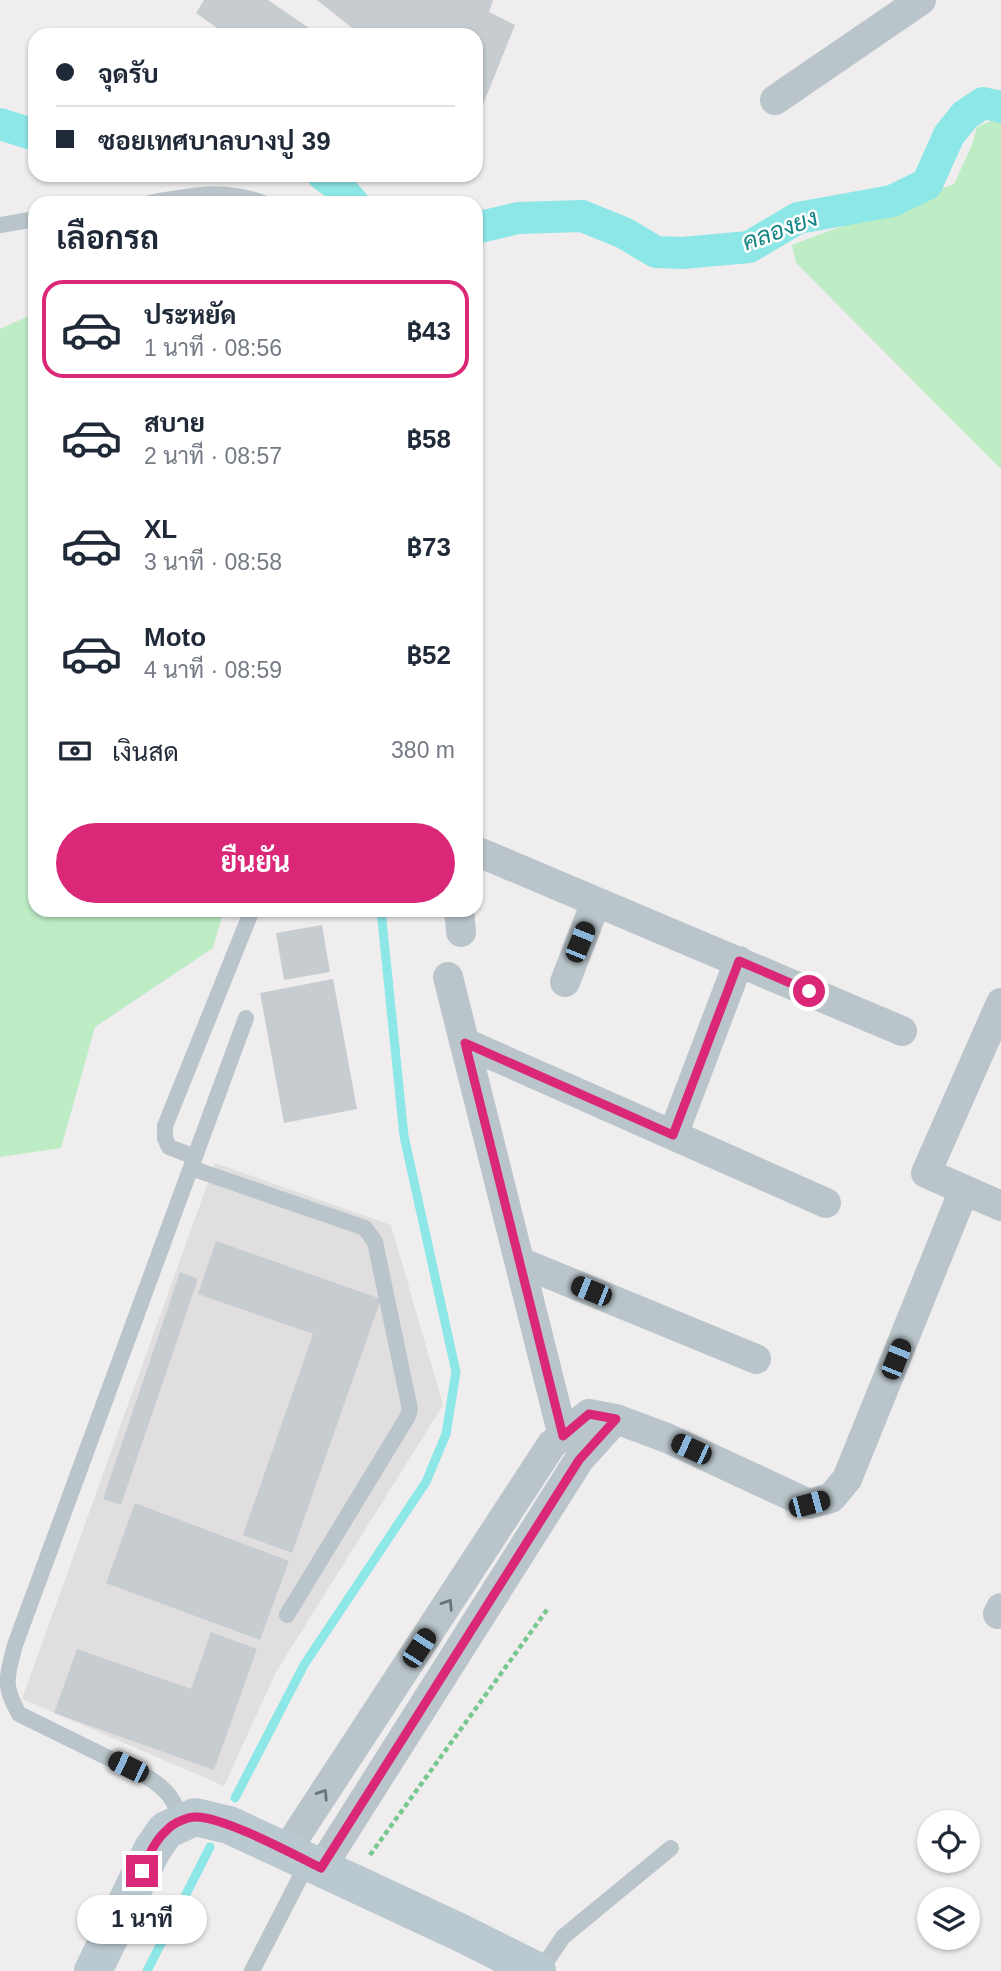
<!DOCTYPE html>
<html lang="th">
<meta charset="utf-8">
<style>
body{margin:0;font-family:Helvetica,Sarabun,sans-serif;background:#f2f2f3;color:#1f2937;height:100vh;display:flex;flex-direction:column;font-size:26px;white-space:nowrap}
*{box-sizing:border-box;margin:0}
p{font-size:23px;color:#747a83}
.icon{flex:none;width:38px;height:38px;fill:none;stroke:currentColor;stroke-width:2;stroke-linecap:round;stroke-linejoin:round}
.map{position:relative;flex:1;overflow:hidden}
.sheet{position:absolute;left:28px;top:196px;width:455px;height:721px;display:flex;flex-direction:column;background:#fff;border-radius:21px;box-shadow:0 2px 5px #0004}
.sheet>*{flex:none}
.guide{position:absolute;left:28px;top:28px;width:455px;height:154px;border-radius:21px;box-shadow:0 2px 5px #0004;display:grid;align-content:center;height:154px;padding:0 28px;background:#fff}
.buttons{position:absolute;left:917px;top:1810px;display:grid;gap:14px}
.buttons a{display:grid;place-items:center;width:63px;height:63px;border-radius:50%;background:#fff;box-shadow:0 2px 5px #0004;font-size:35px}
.end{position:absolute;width:32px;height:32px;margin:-16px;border:9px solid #db2777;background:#fff;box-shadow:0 0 0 4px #fff}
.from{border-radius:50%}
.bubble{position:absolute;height:49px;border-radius:24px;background:#fff;box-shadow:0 2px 5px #0004;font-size:23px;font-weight:700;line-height:49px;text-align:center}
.car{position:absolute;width:21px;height:42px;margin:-21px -10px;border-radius:9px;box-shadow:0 0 5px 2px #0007;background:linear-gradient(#222 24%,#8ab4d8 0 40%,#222 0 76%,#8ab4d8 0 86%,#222 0)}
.guide b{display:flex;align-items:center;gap:24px;height:66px;font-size:26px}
.guide b+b{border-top:2px solid #e0e1e3}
.guide i{width:18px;height:18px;background:#1f2937}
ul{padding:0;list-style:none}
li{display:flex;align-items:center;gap:21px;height:98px;margin:0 14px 10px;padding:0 14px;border:4px solid transparent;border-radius:21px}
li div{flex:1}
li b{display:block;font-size:26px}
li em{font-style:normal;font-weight:700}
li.active{border-color:#db2777}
li>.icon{width:63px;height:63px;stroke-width:1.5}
h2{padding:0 28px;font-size:32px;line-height:84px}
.pay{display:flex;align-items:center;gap:18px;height:77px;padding:0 28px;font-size:26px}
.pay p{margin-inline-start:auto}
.button{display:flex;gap:14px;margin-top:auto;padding:14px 28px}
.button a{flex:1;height:80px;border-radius:42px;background:#db2777;color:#fff;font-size:28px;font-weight:700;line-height:80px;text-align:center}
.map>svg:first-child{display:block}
.education{fill:#e1dedf}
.green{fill:#bdecc5}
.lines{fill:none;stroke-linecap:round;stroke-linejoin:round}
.stream{stroke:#8ce7e6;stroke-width:9}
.canal{stroke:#8ce7e6;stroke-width:32}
.building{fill:#c7ccd0}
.path{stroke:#77c88e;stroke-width:4.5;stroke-dasharray:5 3.5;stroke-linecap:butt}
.lane{stroke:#b9c5ca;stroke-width:16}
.street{stroke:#b9c5ca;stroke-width:30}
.secondary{stroke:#bac8cf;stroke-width:38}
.oneway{stroke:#69777c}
.route{stroke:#db2777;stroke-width:9}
.labels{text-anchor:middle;stroke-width:5;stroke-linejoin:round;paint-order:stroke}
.water-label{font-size:24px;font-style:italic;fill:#138483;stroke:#fff}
</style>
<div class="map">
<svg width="1001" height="1971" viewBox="0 0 1001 1971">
<rect width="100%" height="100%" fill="#f0edee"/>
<path class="education" d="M215 1163 391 1225 443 1405 276 1672 224 1786 22 1699Z"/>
<path class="green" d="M991 121 1001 122V469L796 263 792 245 954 184 972 145 977 127Z
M35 313V910H224L213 948 95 1027 61 1148 0 1157V329Z"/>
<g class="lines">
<path class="stream" d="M235 1798 304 1665 426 1482 446 1434 456 1372 404 1136 381 910
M147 1971 210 1847"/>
<path class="canal" d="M0 124 35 135
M323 175 336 184 353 203
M476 228 518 218 582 216 624 233 656 252 682 253 749 247 798 218 892 201 927 184 949 135 965 115 983 103 1001 107"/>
</g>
<path class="building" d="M204 0H268L319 35H227L196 13Z
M317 0H493L489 12 515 25 476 122V35H361Z
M322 925 330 972 284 980 276 933Z
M333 979 357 1109 284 1123 260 993Z
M216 1241 381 1299 292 1553 243 1535 313 1334 198 1294Z
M180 1272 198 1279 121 1505 103 1499Z
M135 1503 289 1561 260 1640 106 1583Z
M211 1632 257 1649 214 1770 54 1713 77 1649 191 1689Z"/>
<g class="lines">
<path class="path" d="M370 1855 549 1607"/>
<path class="lane" d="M149 203C188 196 225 188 263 203
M0 225 35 219
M195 1157 169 1147 165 1138V1126L252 910
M191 1168 365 1228 375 1242 407 1395 410 1409 408 1416 287 1615
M180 1822C176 1800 167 1790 149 1778L19 1714C2 1684 7 1677 15 1645L246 1018
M252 1971 308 1862
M540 1971 563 1937 671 1848"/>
<path class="street" d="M775 100 921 0
M476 851 902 1031
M459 910 461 932
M448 977 563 1436
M565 982 596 902
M1001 1003 926 1173 1001 1206
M465 1043 826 1203
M673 1135 739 961
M520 1262 756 1359
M998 1614 1001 1608
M286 1851 552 1444 589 1414 616 1419 667 1438 809 1504 831 1498 847 1479 964 1190
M321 1868 579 1460 616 1419"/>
<path class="secondary" d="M93 1971 152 1850 166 1830 195 1817 229 1825 459 1932 537 1971"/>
</g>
<defs><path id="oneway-chevron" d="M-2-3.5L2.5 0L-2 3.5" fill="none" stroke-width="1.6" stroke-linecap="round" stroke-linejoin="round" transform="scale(1.75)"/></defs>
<g class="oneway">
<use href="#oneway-chevron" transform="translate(448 1604) rotate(-57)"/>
<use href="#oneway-chevron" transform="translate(323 1794) rotate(-57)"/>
</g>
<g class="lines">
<path class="route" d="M142 1871C148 1857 155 1840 167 1830 173 1823 187 1817 196 1817 224 1817 293 1854 321 1868L579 1460 616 1419 589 1414 563 1436 465 1043 673 1135 739 961 809 991"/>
</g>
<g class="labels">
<g class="water-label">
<text transform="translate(780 230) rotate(-20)" y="8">คลองยง</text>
</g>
</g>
</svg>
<div class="buttons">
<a><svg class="icon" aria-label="locate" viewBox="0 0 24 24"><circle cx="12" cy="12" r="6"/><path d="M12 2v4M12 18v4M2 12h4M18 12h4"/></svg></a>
<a><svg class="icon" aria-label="layers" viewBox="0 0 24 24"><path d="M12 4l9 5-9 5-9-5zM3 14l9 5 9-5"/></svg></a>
</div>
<i class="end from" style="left:809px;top:991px"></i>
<i class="end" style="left:142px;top:1871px"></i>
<div class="bubble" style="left:77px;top:1895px;width:130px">1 นาที</div>
<i class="car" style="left:580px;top:942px;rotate:22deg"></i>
<i class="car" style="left:591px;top:1291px;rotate:292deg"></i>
<i class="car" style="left:896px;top:1359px;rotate:22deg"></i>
<i class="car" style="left:691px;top:1449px;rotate:295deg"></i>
<i class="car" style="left:809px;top:1504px;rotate:75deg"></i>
<i class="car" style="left:419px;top:1648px;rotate:33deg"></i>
<i class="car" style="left:128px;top:1767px;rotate:296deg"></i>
<div class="guide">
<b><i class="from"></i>จุดรับ</b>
<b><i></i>ซอยเทศบาลบางปู 39</b>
</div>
<section class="sheet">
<h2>เลือกรถ</h2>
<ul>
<li class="active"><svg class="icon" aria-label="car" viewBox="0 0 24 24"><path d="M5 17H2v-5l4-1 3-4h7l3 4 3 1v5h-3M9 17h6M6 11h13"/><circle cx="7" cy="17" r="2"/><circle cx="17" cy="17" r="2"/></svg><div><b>ประหยัด</b><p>1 นาที · 08:56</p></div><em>฿43</em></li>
<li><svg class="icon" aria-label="car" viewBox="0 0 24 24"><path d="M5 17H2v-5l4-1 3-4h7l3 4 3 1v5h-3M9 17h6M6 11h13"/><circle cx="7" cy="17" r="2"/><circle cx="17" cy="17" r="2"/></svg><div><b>สบาย</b><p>2 นาที · 08:57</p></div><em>฿58</em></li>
<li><svg class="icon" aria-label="car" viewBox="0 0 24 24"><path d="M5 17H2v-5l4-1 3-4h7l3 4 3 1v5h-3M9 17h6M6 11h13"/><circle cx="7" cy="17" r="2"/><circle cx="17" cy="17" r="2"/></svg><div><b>XL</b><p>3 นาที · 08:58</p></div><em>฿73</em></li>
<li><svg class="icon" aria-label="car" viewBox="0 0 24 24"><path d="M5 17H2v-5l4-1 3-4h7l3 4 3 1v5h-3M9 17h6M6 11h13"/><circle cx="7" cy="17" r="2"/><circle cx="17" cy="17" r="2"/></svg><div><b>Moto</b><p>4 นาที · 08:59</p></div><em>฿52</em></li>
</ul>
<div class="pay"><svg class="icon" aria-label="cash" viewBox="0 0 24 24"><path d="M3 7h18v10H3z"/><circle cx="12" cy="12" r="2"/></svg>เงินสด<p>380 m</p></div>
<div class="button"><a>ยืนยัน</a></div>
</section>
</div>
